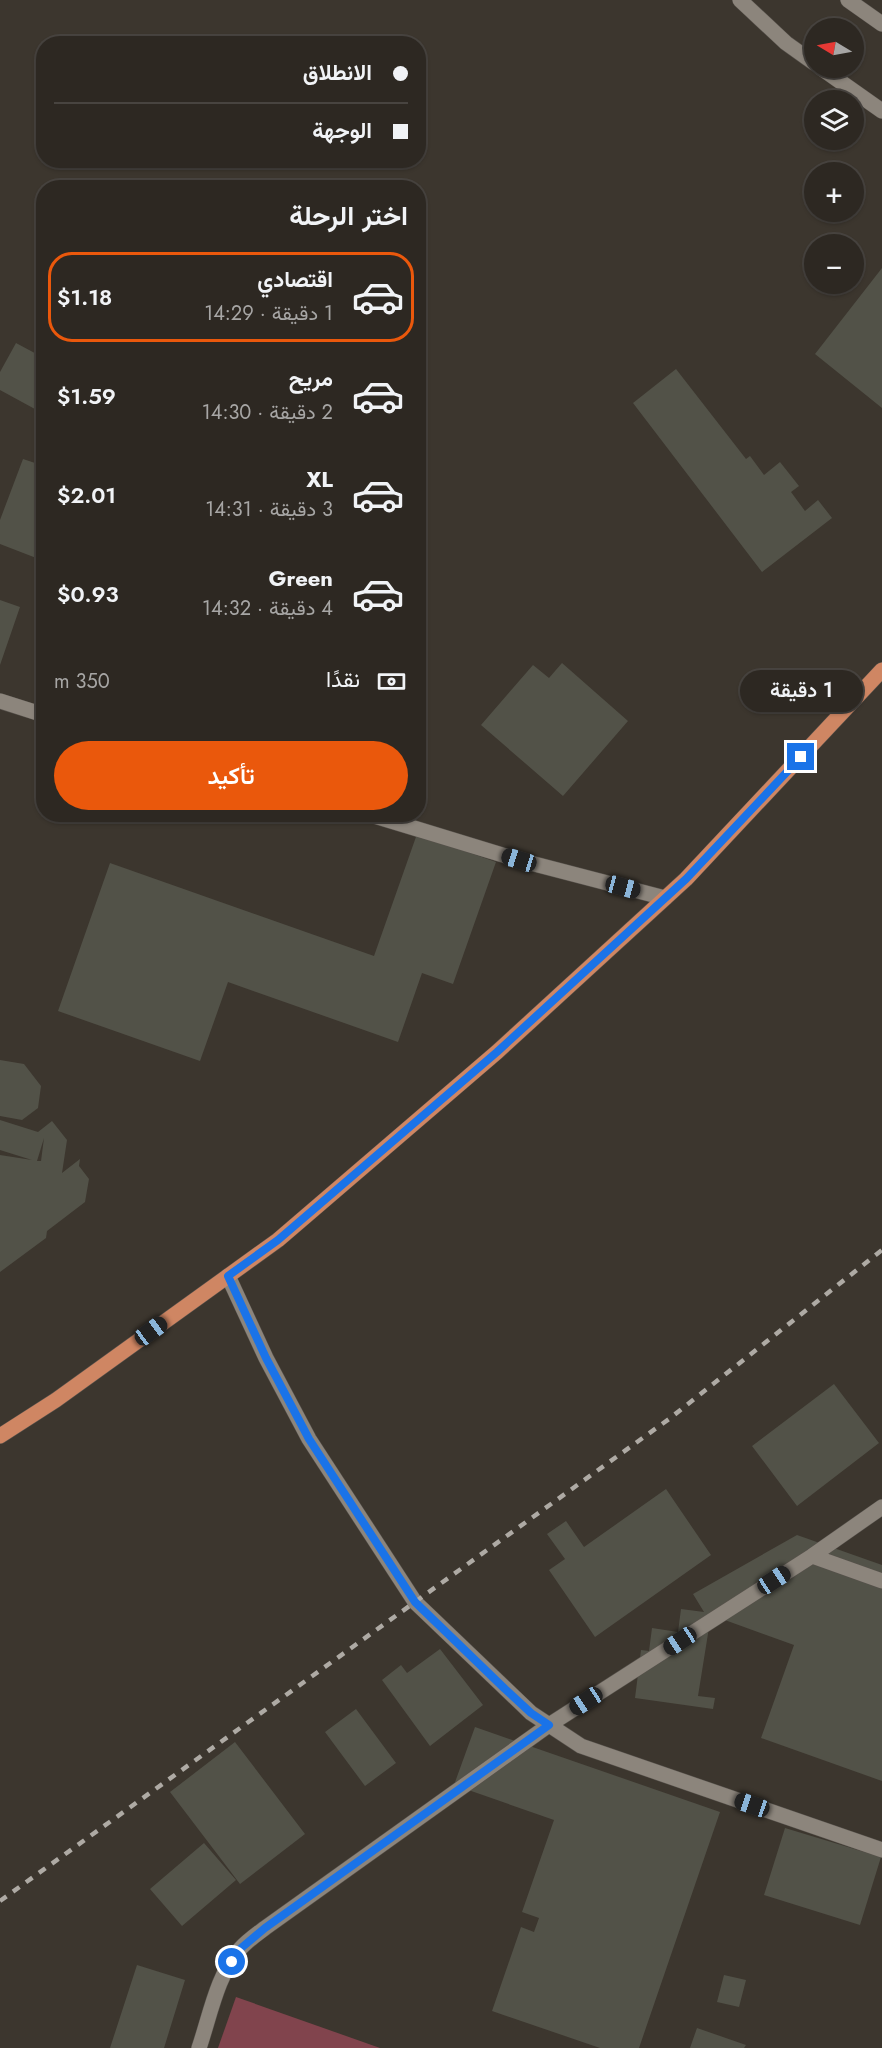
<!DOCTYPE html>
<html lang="ar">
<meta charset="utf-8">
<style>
body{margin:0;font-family:Jost,Vazirmatn,sans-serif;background:#35302a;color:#f1f3f6;direction:rtl;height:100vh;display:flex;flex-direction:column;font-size:22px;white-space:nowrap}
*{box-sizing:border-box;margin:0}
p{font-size:20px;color:#a7a6a5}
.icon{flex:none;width:33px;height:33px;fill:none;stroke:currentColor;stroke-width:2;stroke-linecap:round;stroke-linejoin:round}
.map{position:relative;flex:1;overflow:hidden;direction:ltr}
.details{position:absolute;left:36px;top:180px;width:390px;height:642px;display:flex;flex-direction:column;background:#2d2822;border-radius:24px;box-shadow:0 2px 4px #0004,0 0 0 2px #484440;direction:rtl}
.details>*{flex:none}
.guide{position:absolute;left:36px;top:36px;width:390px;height:132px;border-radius:24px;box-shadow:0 2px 4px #0004,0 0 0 2px #484440;direction:rtl;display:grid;align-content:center;height:132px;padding:0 18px;background:#2d2822}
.needle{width:39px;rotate:280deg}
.tools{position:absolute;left:804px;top:18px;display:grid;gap:12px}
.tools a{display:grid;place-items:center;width:60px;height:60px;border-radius:50%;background:#2d2822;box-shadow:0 2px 4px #0004,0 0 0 2px #484440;font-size:30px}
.end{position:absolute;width:27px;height:27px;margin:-14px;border:8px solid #1a73e8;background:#fff;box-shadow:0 0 0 3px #fff}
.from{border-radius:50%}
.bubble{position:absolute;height:42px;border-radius:21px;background:#2d2822;box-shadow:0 2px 4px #0004,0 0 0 2px #484440;font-size:20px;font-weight:600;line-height:42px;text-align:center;direction:rtl}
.car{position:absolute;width:18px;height:36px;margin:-18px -9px;border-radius:8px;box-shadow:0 0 4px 2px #0007;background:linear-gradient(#222 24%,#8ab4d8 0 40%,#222 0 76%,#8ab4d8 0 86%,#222 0)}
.guide b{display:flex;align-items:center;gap:21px;height:57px;font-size:22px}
.guide b+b{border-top:2px solid #484440}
.guide i{width:15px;height:15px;background:#f1f3f6}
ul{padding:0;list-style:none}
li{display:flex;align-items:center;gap:18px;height:90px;margin:0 12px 9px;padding:0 6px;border:3px solid transparent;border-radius:24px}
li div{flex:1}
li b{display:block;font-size:22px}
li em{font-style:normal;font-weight:600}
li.current{border-color:#ea580c}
li>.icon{width:54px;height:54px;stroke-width:1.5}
h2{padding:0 18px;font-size:27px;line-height:72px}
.pay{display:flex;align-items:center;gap:15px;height:66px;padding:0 18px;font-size:22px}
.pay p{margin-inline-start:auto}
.cta{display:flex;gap:12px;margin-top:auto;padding:12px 18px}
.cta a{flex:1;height:69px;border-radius:36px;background:#ea580c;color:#fff;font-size:24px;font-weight:600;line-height:69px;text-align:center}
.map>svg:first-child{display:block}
.green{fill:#81444d}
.building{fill:#525248;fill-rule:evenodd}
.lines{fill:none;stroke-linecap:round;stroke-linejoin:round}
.minor-casing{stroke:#57524c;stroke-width:16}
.major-casing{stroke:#57524c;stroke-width:16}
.minor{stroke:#8c857c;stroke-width:15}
.major{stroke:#cf8663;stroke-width:15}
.rail{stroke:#aeaaa4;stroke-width:4.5;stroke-dasharray:8 8;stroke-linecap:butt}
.route{stroke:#1a73e8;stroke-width:8}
</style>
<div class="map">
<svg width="882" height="2048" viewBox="0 0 882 2048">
<rect width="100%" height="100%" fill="#3c362e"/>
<path class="green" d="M236 1997 380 2048H218Z"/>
<path class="building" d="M882 268V408L815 354Z
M16 343 44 358V414L0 390V372Z
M676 369 746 459 750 456 764 475 780 462 799 486 791 492 805 511 818 500 832 518 762 572 633 403Z
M23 459 44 466V561L0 544V520Z
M0 600 20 607 0 665Z
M562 663 628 721 563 796 481 725 533 665 549 678Z
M417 834 496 862 453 984 422 973 398 1042 228 982 200 1061 58 1011 110 863 374 956Z
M0 1060 24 1064 41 1086 38 1108 22 1120 0 1116Z
M0 1120 38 1132 52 1121 67 1140 62 1173 80 1159 79 1166 89 1179 85 1202 47 1231 46 1238 0 1272V1155L32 1160 0 1150ZM44 1138 41 1161H37Z
M834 1384 879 1443 797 1506 752 1446Z
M666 1489 711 1555 595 1637 549 1570 565 1559 547 1534 566 1521 584 1547Z
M797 1535 882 1565V1781L761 1738 794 1645 711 1615 698 1696 715 1698 713 1709 635 1698 641 1650 649 1651 652 1628 678 1632 681 1609 704 1612 693 1594Z
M440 1649 483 1705 430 1746 382 1680 401 1665 407 1673Z
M356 1709 396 1763 365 1786 325 1732Z
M475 1727 720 1812 639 2048H600L492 2011 521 1927 534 1932 539 1918 522 1912 554 1820 454 1785Z
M235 1742 305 1834 240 1884 170 1792Z
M785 1828 881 1857 860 1925 764 1895Z
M204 1843 236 1880 182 1926 150 1889Z
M137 1965 185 1980 164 2048H110Z
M724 1975 746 1980 739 2007 717 2002Z
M697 2028 746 2045 744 2048H690Z"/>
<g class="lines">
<g class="minor-casing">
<path id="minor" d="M740 0 786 43 814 63
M848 0 882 24
M821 68 882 111
M0 701 44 715
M368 814 519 860 665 898
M228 1276 266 1358 309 1439 415 1602 531 1713 581 1746 882 1850
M812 1556 882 1581
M199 2048C210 2016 217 1975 240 1949 247 1941 257 1934 265 1928L549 1725 812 1556 882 1507"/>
</g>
<g class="major-casing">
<path id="major" d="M0 1436 56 1400 278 1240 497 1052 686 879 882 670"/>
</g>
<use href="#minor" class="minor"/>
<use href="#major" class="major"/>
<path class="rail" d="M0 1901 669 1419 882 1250"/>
</g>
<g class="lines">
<path class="route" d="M232 1962 240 1949 265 1928 549 1725 531 1713 505 1689 415 1602 309 1439 266 1358 228 1276 278 1240 497 1052 686 879 801 757"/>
</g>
</svg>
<div class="tools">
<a><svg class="needle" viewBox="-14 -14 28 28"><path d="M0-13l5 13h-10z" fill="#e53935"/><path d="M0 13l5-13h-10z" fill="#a7a6a5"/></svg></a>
<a><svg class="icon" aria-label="layers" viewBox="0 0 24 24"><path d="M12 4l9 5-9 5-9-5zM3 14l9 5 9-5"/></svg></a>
<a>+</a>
<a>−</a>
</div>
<i class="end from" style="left:232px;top:1962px"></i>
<i class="end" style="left:801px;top:757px"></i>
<div class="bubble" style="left:740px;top:670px;width:123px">1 دقيقة</div>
<i class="car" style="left:519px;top:860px;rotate:287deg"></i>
<i class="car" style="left:623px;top:887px;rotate:105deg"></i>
<i class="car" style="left:151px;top:1331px;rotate:54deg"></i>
<i class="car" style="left:774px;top:1580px;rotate:57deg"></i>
<i class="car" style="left:680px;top:1641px;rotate:237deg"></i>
<i class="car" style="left:586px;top:1701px;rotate:237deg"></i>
<i class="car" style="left:752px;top:1805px;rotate:289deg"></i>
<div class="guide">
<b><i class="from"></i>الانطلاق</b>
<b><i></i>الوجهة</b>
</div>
<section class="details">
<h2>اختر الرحلة</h2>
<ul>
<li class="current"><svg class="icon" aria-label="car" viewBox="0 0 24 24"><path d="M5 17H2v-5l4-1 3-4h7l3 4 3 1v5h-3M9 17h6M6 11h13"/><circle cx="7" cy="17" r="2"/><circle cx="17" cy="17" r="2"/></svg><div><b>اقتصادي</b><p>1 دقيقة · 14:29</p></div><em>$1.18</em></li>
<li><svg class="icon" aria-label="car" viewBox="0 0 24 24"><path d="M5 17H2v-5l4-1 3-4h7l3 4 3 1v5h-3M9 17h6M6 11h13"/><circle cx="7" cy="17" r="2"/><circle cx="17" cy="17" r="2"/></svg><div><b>مريح</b><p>2 دقيقة · 14:30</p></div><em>$1.59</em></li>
<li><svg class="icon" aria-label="car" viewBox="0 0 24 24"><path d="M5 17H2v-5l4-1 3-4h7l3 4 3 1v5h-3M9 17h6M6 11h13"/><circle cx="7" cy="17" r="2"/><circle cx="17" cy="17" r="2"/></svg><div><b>XL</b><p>3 دقيقة · 14:31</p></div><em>$2.01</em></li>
<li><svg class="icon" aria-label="car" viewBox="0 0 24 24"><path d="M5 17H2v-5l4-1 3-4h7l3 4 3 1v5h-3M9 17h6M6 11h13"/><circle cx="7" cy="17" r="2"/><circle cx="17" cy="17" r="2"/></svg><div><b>Green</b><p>4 دقيقة · 14:32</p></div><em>$0.93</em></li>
</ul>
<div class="pay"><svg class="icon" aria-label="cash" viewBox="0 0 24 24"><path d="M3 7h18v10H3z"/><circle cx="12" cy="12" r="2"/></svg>نقدًا<p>350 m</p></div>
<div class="cta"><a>تأكيد</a></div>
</section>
</div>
